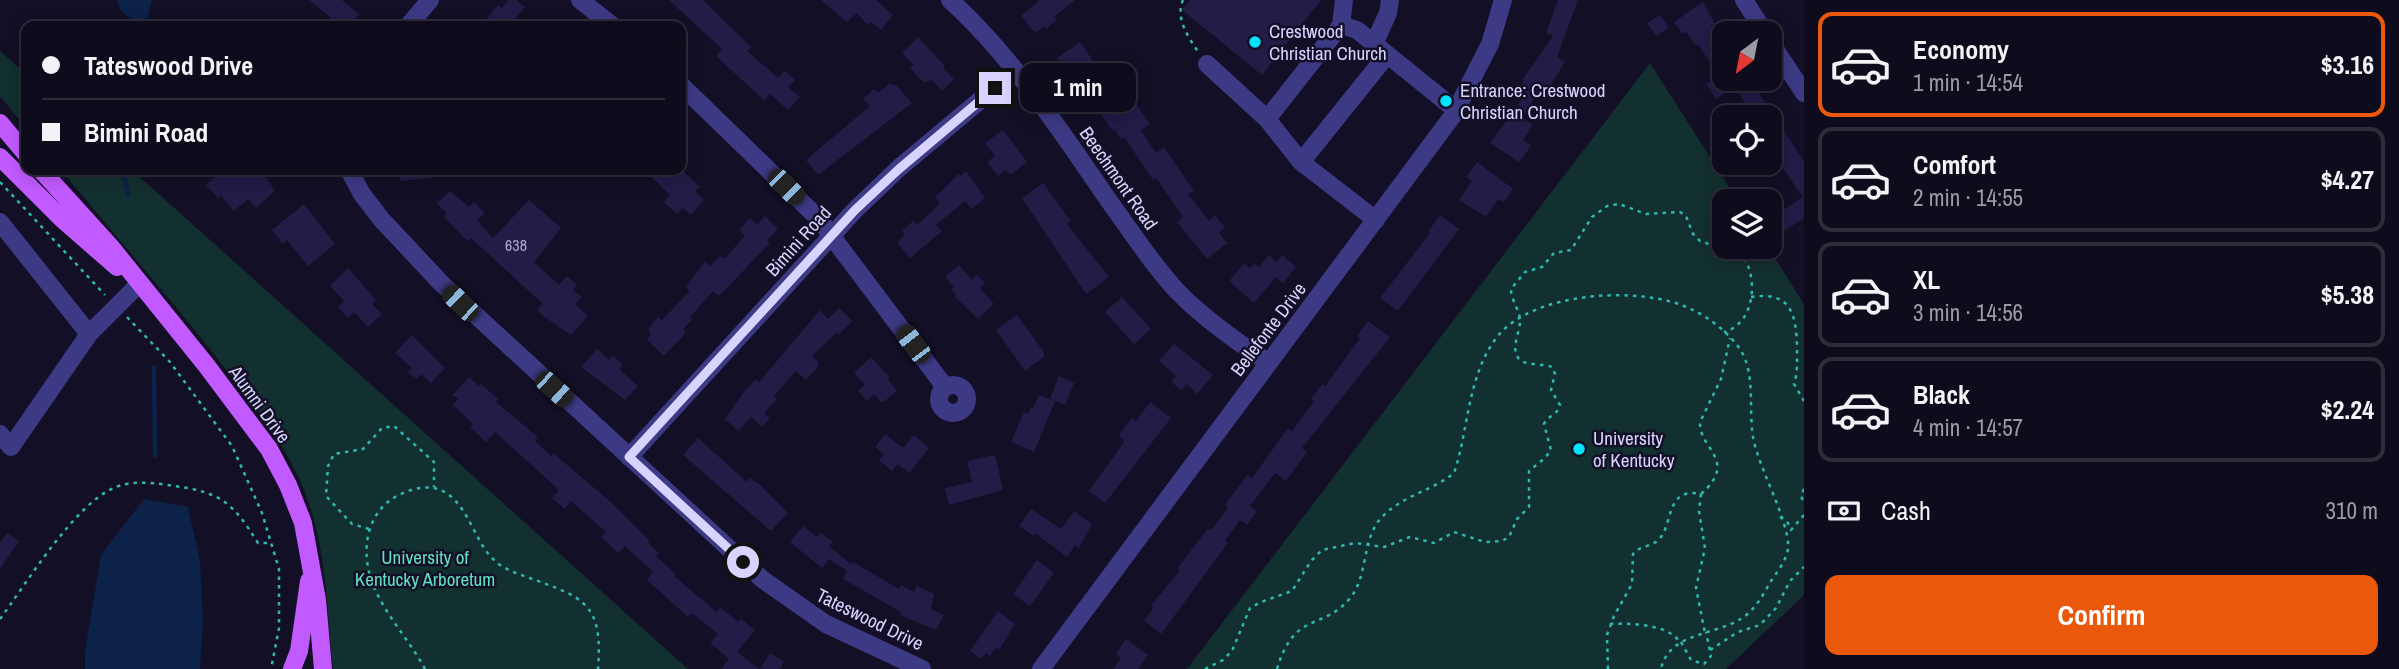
<!DOCTYPE html>
<meta charset="utf-8">
<style>
body{margin:0;font-family:"Archivo Narrow",sans-serif;background:#171425;color:#f1f3f6;height:100vh;display:flex;flex-direction:column;font-size:26px;white-space:nowrap}
*{box-sizing:border-box;margin:0}
p{font-size:23px;color:#9b9ba3}
.icon{flex:none;width:38px;height:38px;fill:none;stroke:currentColor;stroke-width:2;stroke-linecap:round;stroke-linejoin:round}
.map{position:relative;flex:1;overflow:hidden}
.sheet{display:flex;flex-direction:column;background:#0e0b1c;width:595px}
.sheet>*{flex:none}
.top-card{position:absolute;left:21px;top:21px;width:665px;height:154px;border-radius:14px;box-shadow:0 4px 18px #0003,0 0 0 2px #2e2b3b;display:grid;align-content:center;height:154px;padding:0 21px;background:#0e0b1c}
.needle{width:46px;rotate:212deg}
.controls{position:absolute;left:1712px;top:21px;display:grid;gap:14px}
.controls a{display:grid;place-items:center;width:70px;height:70px;border-radius:14px;background:#0e0b1c;box-shadow:0 4px 18px #0003,0 0 0 2px #2e2b3b;font-size:35px}
.end{position:absolute;width:32px;height:32px;margin:-16px;border:9px solid #d9d4ff;background:#111;box-shadow:0 0 0 4px #111}
.from{border-radius:50%}
.bubble{position:absolute;height:49px;border-radius:14px;background:#0e0b1c;box-shadow:0 4px 18px #0003,0 0 0 2px #2e2b3b;font-size:23px;font-weight:700;line-height:49px;text-align:center}
.car{position:absolute;width:21px;height:42px;margin:-21px -10px;border-radius:9px;box-shadow:0 0 5px 2px #0007;background:linear-gradient(#222 24%,#8ab4d8 0 40%,#222 0 76%,#8ab4d8 0 86%,#222 0)}
.top-card b{display:flex;align-items:center;gap:24px;height:66px;font-size:26px}
.top-card b+b{border-top:2px solid #2e2b3b}
.top-card i{width:18px;height:18px;background:#f1f3f6}
ul{padding:12px 0 0;list-style:none}
li{display:flex;align-items:center;gap:21px;height:105px;margin:0 14px 10px;padding:0 7px;border:4px solid #2e2b3b;border-radius:14px}
li div{flex:1}
li b{display:block;font-size:26px}
li em{font-style:normal;font-weight:700}
li.current{border-color:#ea580c}
li>.icon{width:63px;height:63px;stroke-width:1.5}
.pay{display:flex;align-items:center;gap:18px;height:77px;padding:0 21px;font-size:26px}
.pay p{margin-inline-start:auto}
.button{display:flex;gap:14px;margin-top:auto;padding:14px 21px}
.button a{flex:1;height:80px;border-radius:14px;background:#ea580c;color:#fff;font-size:28px;font-weight:700;line-height:80px;text-align:center}
main{display:flex;flex:1;min-height:0}
.map>svg:first-child{display:block}
.green{fill:#12302f}
.water{fill:#0c2248}
.lines{fill:none;stroke-linecap:round;stroke-linejoin:round}
.stream{stroke:#0c2248;stroke-width:4.5}
.building{fill:#241b47}
.path{stroke:#2fb8b0;stroke-width:2.5;stroke-dasharray:3.5 5;stroke-linecap:butt}
.minor{stroke:#3d3a85;stroke-width:18}
.major{stroke:#c25bff;stroke-width:18}
.route{stroke:#d9d4ff;stroke-width:9}
.poi-dot{fill:#00e5ff;stroke:#130f26;stroke-width:2.5}
.labels{text-anchor:middle;stroke-width:5;stroke-linejoin:round;paint-order:stroke}
.number-label{font-size:16px;fill:#aca6d1}
.poi-label{font-size:19px;fill:#d9d4ff;stroke:#130f26;text-anchor:start}
.street-label{font-size:19px;fill:#d9d4ff;stroke:#130f26}
.park-label{font-size:19px;fill:#5fe0c0;stroke:#130f26}
</style>
<main>
<div class="map">
<svg width="1804" height="669" viewBox="0 0 1804 669">
<rect width="100%" height="100%" fill="#130f26"/>
<path class="green" d="M0 51 26 74V128L0 96Z
M1650 63 1738 201H1724V247H1768L1804 304V595L1726 669H1187Z
M61 170H132L688 669H333C327 612 327 555 308 501 292 453 257 410 227 371 174 302 116 237 61 170Z"/>
<path class="water" d="M117 0H152L146 24C133 21 119 14 117 0Z
M144 499 188 507 200 561 203 620 200 669H85V651L101 555Z"/>
<g class="lines">
<path class="stream" d="M123 170 128 195
M154 367 155 456"/>
</g>
<path class="building" d="M309 0H342L359 14 349 26H341Z
M508 0H516L525 7 509 26H481L498 5 502 8Z
M669 0H703L751 47 747 51 778 78 785 71 795 80 788 87 800 97 788 110 770 94 764 100 716 56 722 49Z
M821 0H876L893 15 881 30 871 22 868 25 857 13 847 22Z
M1040 0H1075L1054 17 1057 20 1046 29 1044 26 1035 33 1021 16Z
M1190 0H1321L1262 75 1182 10Z
M1558 0H1578L1557 57 1565 62 1545 94 1539 90 1522 118 1533 125 1523 140 1531 146 1519 162 1490 143 1523 98 1517 93 1524 81 1522 80 1553 36 1546 33Z
M1703 2 1715 24 1711 27 1724 43V79H1749L1804 161V218L1778 235 1769 219 1803 197 1777 160 1779 159 1769 144V117H1755L1734 87 1716 99 1706 84 1718 76 1698 44 1696 46 1686 32 1683 34 1674 22Z
M1660 15 1669 28 1656 36 1647 23Z
M918 37 945 66 943 68 954 79 942 91 932 80 924 83 910 68 914 65 902 53Z
M1080 42 1124 105 1133 99 1150 124 1141 130 1156 153 1164 147 1194 191 1188 194 1209 221 1215 215 1225 228 1219 233 1227 243 1207 259 1177 222 1183 217 1156 178 1153 180 1124 137 1121 139 1114 129 1112 130 1091 99 1089 100 1057 58Z
M889 84 897 86 912 103 818 175 806 160 870 106 863 99 874 89 878 93Z
M1003 130 1027 162 1010 175 1006 170 998 176 987 162 995 156 985 143Z
M1477 162 1513 189 1504 202 1498 199 1486 217 1459 200 1472 181 1466 177Z
M223 170H261L275 191 256 208 248 199 234 211 221 196 218 198 206 185Z
M399 170H431V178L400 181Z
M644 170H682L700 187 695 191 704 200 691 215 683 208 677 214 664 202 670 195Z
M966 171 985 198 972 209 965 201 936 225 942 231 910 258 897 243 905 234 902 231 913 221 917 225 940 204 935 197 959 174 961 176Z
M1043 183 1071 221 1067 224 1109 277 1086 294 1022 198Z
M450 191 469 207 474 202 485 213 477 220 493 238 529 200 561 228 534 262 559 285 567 276 577 285 573 290 582 297 575 304 588 316 571 335 543 316 537 310 543 304 471 238 467 241 444 217 447 214 437 203Z
M304 204 335 244 308 266 287 240 283 244 272 230Z
M1440 215 1459 229 1398 311 1380 298 1430 233 1428 232Z
M765 216 778 229 767 240 770 243 719 296 713 291 690 317 693 319 683 329 686 333 664 356 647 340 651 334 648 331 651 325 658 317 662 320 690 291 686 287 705 261 710 266 720 256 724 259 745 236 739 230 750 218 757 225Z
M1269 255 1276 262 1282 255 1296 267 1283 283 1276 277 1254 303 1229 281 1244 263 1250 268 1255 263 1259 267Z
M959 265 972 280 977 275 985 283 980 288 994 304 978 319 954 296 956 294 951 289 954 287 945 277Z
M348 268 376 300 372 304 382 314 368 327 354 312 348 318 338 307 344 301 330 286Z
M1122 297 1151 329 1134 344 1105 312Z
M839 308 853 321 838 335 836 333 812 356 819 362 817 368 806 380 796 371 774 396 777 399 764 413 770 418 762 427 751 417 738 431 725 419 743 393 756 379 759 382 820 310 828 319Z
M1017 315 1044 352V357L1025 371 996 330Z
M1368 321 1390 337 1302 448 1307 452 1286 481 1275 473 1250 506 1257 511 1247 525 1240 520 1225 541 1228 543 1161 634 1144 621 1154 607 1151 605 1180 571 1177 569 1208 528 1211 530 1228 508 1225 505 1247 475 1252 478 1288 428 1292 431 1314 401 1311 399 1322 384 1325 386 1360 338 1357 336Z
M412 335 445 368 431 383 421 374 417 379 408 372 412 368 395 353Z
M1174 344 1213 375 1197 394 1187 384 1181 390 1171 382 1176 376 1159 361Z
M597 349 609 360 613 355 623 365 619 369 638 386 625 400 581 367Z
M871 357 890 378 888 380 897 391 882 403 874 394 867 401 858 391 865 385 854 373Z
M1059 376 1074 383 1065 405 1050 399Z
M469 377 479 386 481 384 498 399 496 402 538 437 535 441 551 456 553 453 612 503 650 541 648 543 659 553 656 556 676 574 674 576 717 612 720 607 738 622 741 619 755 630 737 652 759 669H721L729 659 710 643 718 634 692 613 688 617 647 580 653 572 625 546 618 553 601 537 606 532 571 501 565 509 552 498 559 490 495 432 486 442 470 427 473 424 453 405 458 399 453 395Z
M1039 395 1055 401 1034 452 1011 442 1024 412 1028 414 1031 407 1033 408Z
M1150 402 1171 418 1105 503 1089 491 1124 442 1119 435 1132 418 1136 421Z
M885 434 903 448 914 435 929 448 909 473 898 464 892 471 879 460 884 454 875 447Z
M698 438 747 482 750 478 760 485 788 513 771 531 683 455Z
M995 455 1003 490 949 505 945 488 972 482 967 461Z
M1031 509 1061 529 1074 511 1092 524 1079 548 1075 545 1067 557 1035 533 1034 536 1019 526Z
M803 526 817 537 820 532 833 542 829 546 851 564 853 562 899 589 901 585 914 592 917 586 934 594 931 609 944 615 936 630 900 615 901 612 843 579 847 571 829 559 822 568 790 542Z
M7 533 19 541 0 569V543Z
M1037 560 1054 573 1030 606 1013 594Z
M998 611 1015 624 999 650 996 648 990 656 986 653 981 659 970 651Z
M1126 639 1148 655 1138 669H1113L1121 658 1116 654Z
M770 653 784 661 780 669H760Z"/>
<g class="lines">
<path class="path" d="M1183 0C1175 18 1188 37 1199 53
M0 182 105 295
M1751 297C1791 291 1796 314 1797 346 1797 360 1798 372 1794 384L1804 401
M127 317 170 362 232 446 262 513 279 569V628L271 669
M1804 489 1801 496 1804 503
M1701 494C1739 460 1699 450 1700 422L1721 379 1730 338
M1780 517 1788 523 1791 530 1804 515
M369 529 352 524 326 496 328 466 334 454 363 449 382 428 394 426 434 462V487
M0 619C26 584 76 502 116 487 133 480 157 483 174 486 221 492 233 503 258 543H271
M1610 624C1630 623 1667 624 1679 641
M1681 642 1691 660 1704 664 1711 656 1706 632
M1710 650 1738 632 1760 625 1776 608 1790 581 1804 567
M425 669C402 626 358 590 368 536 372 518 382 503 399 495 415 487 434 483 449 495 470 511 475 542 494 560 503 569 516 573 527 577 585 598 603 603 598 669
M1205 669 1223 660 1232 651 1250 608 1261 602 1292 591 1311 561 1322 550 1355 543 1384 547 1410 537 1434 543 1454 532 1485 542 1502 541 1509 537 1517 519 1529 507V471L1545 458 1551 450 1544 424C1548 415 1558 415 1560 405L1551 390 1555 374 1552 367C1543 363 1525 366 1519 359 1510 348 1520 333 1520 321 1520 310 1511 301 1511 289L1525 272 1542 267 1554 253 1571 250 1592 217 1607 206 1619 204 1646 214 1680 212 1686 216 1693 234 1700 241 1742 255C1759 277 1755 324 1724 332
M1277 669C1295 609 1323 632 1351 597 1368 575 1362 539 1381 518 1401 496 1432 491 1454 473 1469 429 1467 376 1497 337 1533 291 1642 285 1691 309 1708 317 1725 330 1737 345 1757 370 1748 407 1753 437 1758 467 1790 522 1788 548 1787 560 1777 572 1771 581 1763 595 1755 610 1742 618 1715 636 1669 632 1661 669
M1608 669 1607 635 1614 616 1632 584 1633 554C1640 545 1654 547 1661 537 1673 520 1667 487 1701 494L1699 511 1705 548 1696 588 1705 633"/>
<path class="minor" d="M580 0 613 26
M950 0C1011 55 1063 134 1109 201 1131 231 1151 263 1177 291 1204 319 1237 342 1269 363
M1744 0 1765 33
M1341 25 1344 0
M408 26 430 0
M1769 40 1804 93
M1374 44 1388 13 1390 0
M1207 64 1267 119
M681 85 818 218 945 387
M1301 162 1387 55
M349 170 362 194 381 219 442 284 762 579 826 624 922 669
M1376 220 1301 162 1267 119 1341 25 1357 30 1456 110
M0 222 89 334
M939 399a14 14 0 1 1 28 0a14 14 0 1 1-28 0Z
M0 434 11 447 89 334 139 284
M629 457 855 210 899 168 1015 71
M1041 669 1454 114 1490 44 1503 0"/>
<path class="major" d="M0 123 26 154
M0 157 62 219 117 267
M41 170 110 246 206 365 269 449 288 485 303 523 317 600 323 669
M292 669 299 651 309 581"/>
</g>
<g class="lines">
<path class="route" d="M743 562 629 457 855 210 899 169 995 88"/>
</g>
<g class="poi-dot">
<circle cx="1255" cy="42" r="7"/>
<circle cx="1446" cy="101" r="7"/>
<circle cx="1579" cy="449" r="7"/>
</g>
<g class="labels">
<g class="number-label">
<text x="516" y="251">638</text>
</g>
<g class="poi-label">
<text x="1269" y="38">Crestwood<tspan x="1269" dy="22">Christian Church</tspan></text>
<text x="1460" y="97">Entrance: Crestwood<tspan x="1460" dy="22">Christian Church</tspan></text>
<text x="1593" y="445">University<tspan x="1593" dy="22">of Kentucky</tspan></text>
</g>
<g class="street-label">
<text transform="translate(1119 178) rotate(55)" y="7">Beechmont Road</text>
<text transform="translate(798 241) rotate(-48)" y="7">Bimini Road</text>
<text transform="translate(1268 329) rotate(-53)" y="7">Bellefonte Drive</text>
<text transform="translate(260 404) rotate(54)" y="7">Alumni Drive</text>
<text transform="translate(870 619) rotate(26)" y="7">Tateswood Drive</text>
</g>
<g class="park-label">
<text x="425" y="564">University of<tspan x="425" dy="22">Kentucky Arboretum</tspan></text>
</g>
</g>
</svg>
<div class="controls">
<a><svg class="needle" viewBox="-14 -14 28 28"><path d="M0-13l5 13h-10z" fill="#e53935"/><path d="M0 13l5-13h-10z" fill="#9b9ba3"/></svg></a>
<a><svg class="icon" aria-label="locate" viewBox="0 0 24 24"><circle cx="12" cy="12" r="6"/><path d="M12 2v4M12 18v4M2 12h4M18 12h4"/></svg></a>
<a><svg class="icon" aria-label="layers" viewBox="0 0 24 24"><path d="M12 4l9 5-9 5-9-5zM3 14l9 5 9-5"/></svg></a>
</div>
<i class="end from" style="left:743px;top:562px"></i>
<i class="end" style="left:995px;top:88px"></i>
<div class="bubble" style="left:1020px;top:63px;width:116px">1 min</div>
<i class="car" style="left:786px;top:187px;rotate:135deg"></i>
<i class="car" style="left:460px;top:303px;rotate:314deg"></i>
<i class="car" style="left:913px;top:344px;rotate:323deg"></i>
<i class="car" style="left:554px;top:389px;rotate:132deg"></i>
<div class="top-card">
<b><i class="from"></i>Tateswood Drive</b>
<b><i></i>Bimini Road</b>
</div>
</div>
<section class="sheet">
<ul>
<li class="current"><svg class="icon" aria-label="car" viewBox="0 0 24 24"><path d="M5 17H2v-5l4-1 3-4h7l3 4 3 1v5h-3M9 17h6M6 11h13"/><circle cx="7" cy="17" r="2"/><circle cx="17" cy="17" r="2"/></svg><div><b>Economy</b><p>1 min · 14:54</p></div><em>$3.16</em></li>
<li><svg class="icon" aria-label="car" viewBox="0 0 24 24"><path d="M5 17H2v-5l4-1 3-4h7l3 4 3 1v5h-3M9 17h6M6 11h13"/><circle cx="7" cy="17" r="2"/><circle cx="17" cy="17" r="2"/></svg><div><b>Comfort</b><p>2 min · 14:55</p></div><em>$4.27</em></li>
<li><svg class="icon" aria-label="car" viewBox="0 0 24 24"><path d="M5 17H2v-5l4-1 3-4h7l3 4 3 1v5h-3M9 17h6M6 11h13"/><circle cx="7" cy="17" r="2"/><circle cx="17" cy="17" r="2"/></svg><div><b>XL</b><p>3 min · 14:56</p></div><em>$5.38</em></li>
<li><svg class="icon" aria-label="car" viewBox="0 0 24 24"><path d="M5 17H2v-5l4-1 3-4h7l3 4 3 1v5h-3M9 17h6M6 11h13"/><circle cx="7" cy="17" r="2"/><circle cx="17" cy="17" r="2"/></svg><div><b>Black</b><p>4 min · 14:57</p></div><em>$2.24</em></li>
</ul>
<div class="pay"><svg class="icon" aria-label="cash" viewBox="0 0 24 24"><path d="M3 7h18v10H3z"/><circle cx="12" cy="12" r="2"/></svg>Cash<p>310 m</p></div>
<div class="button"><a>Confirm</a></div>
</section>
</main>
